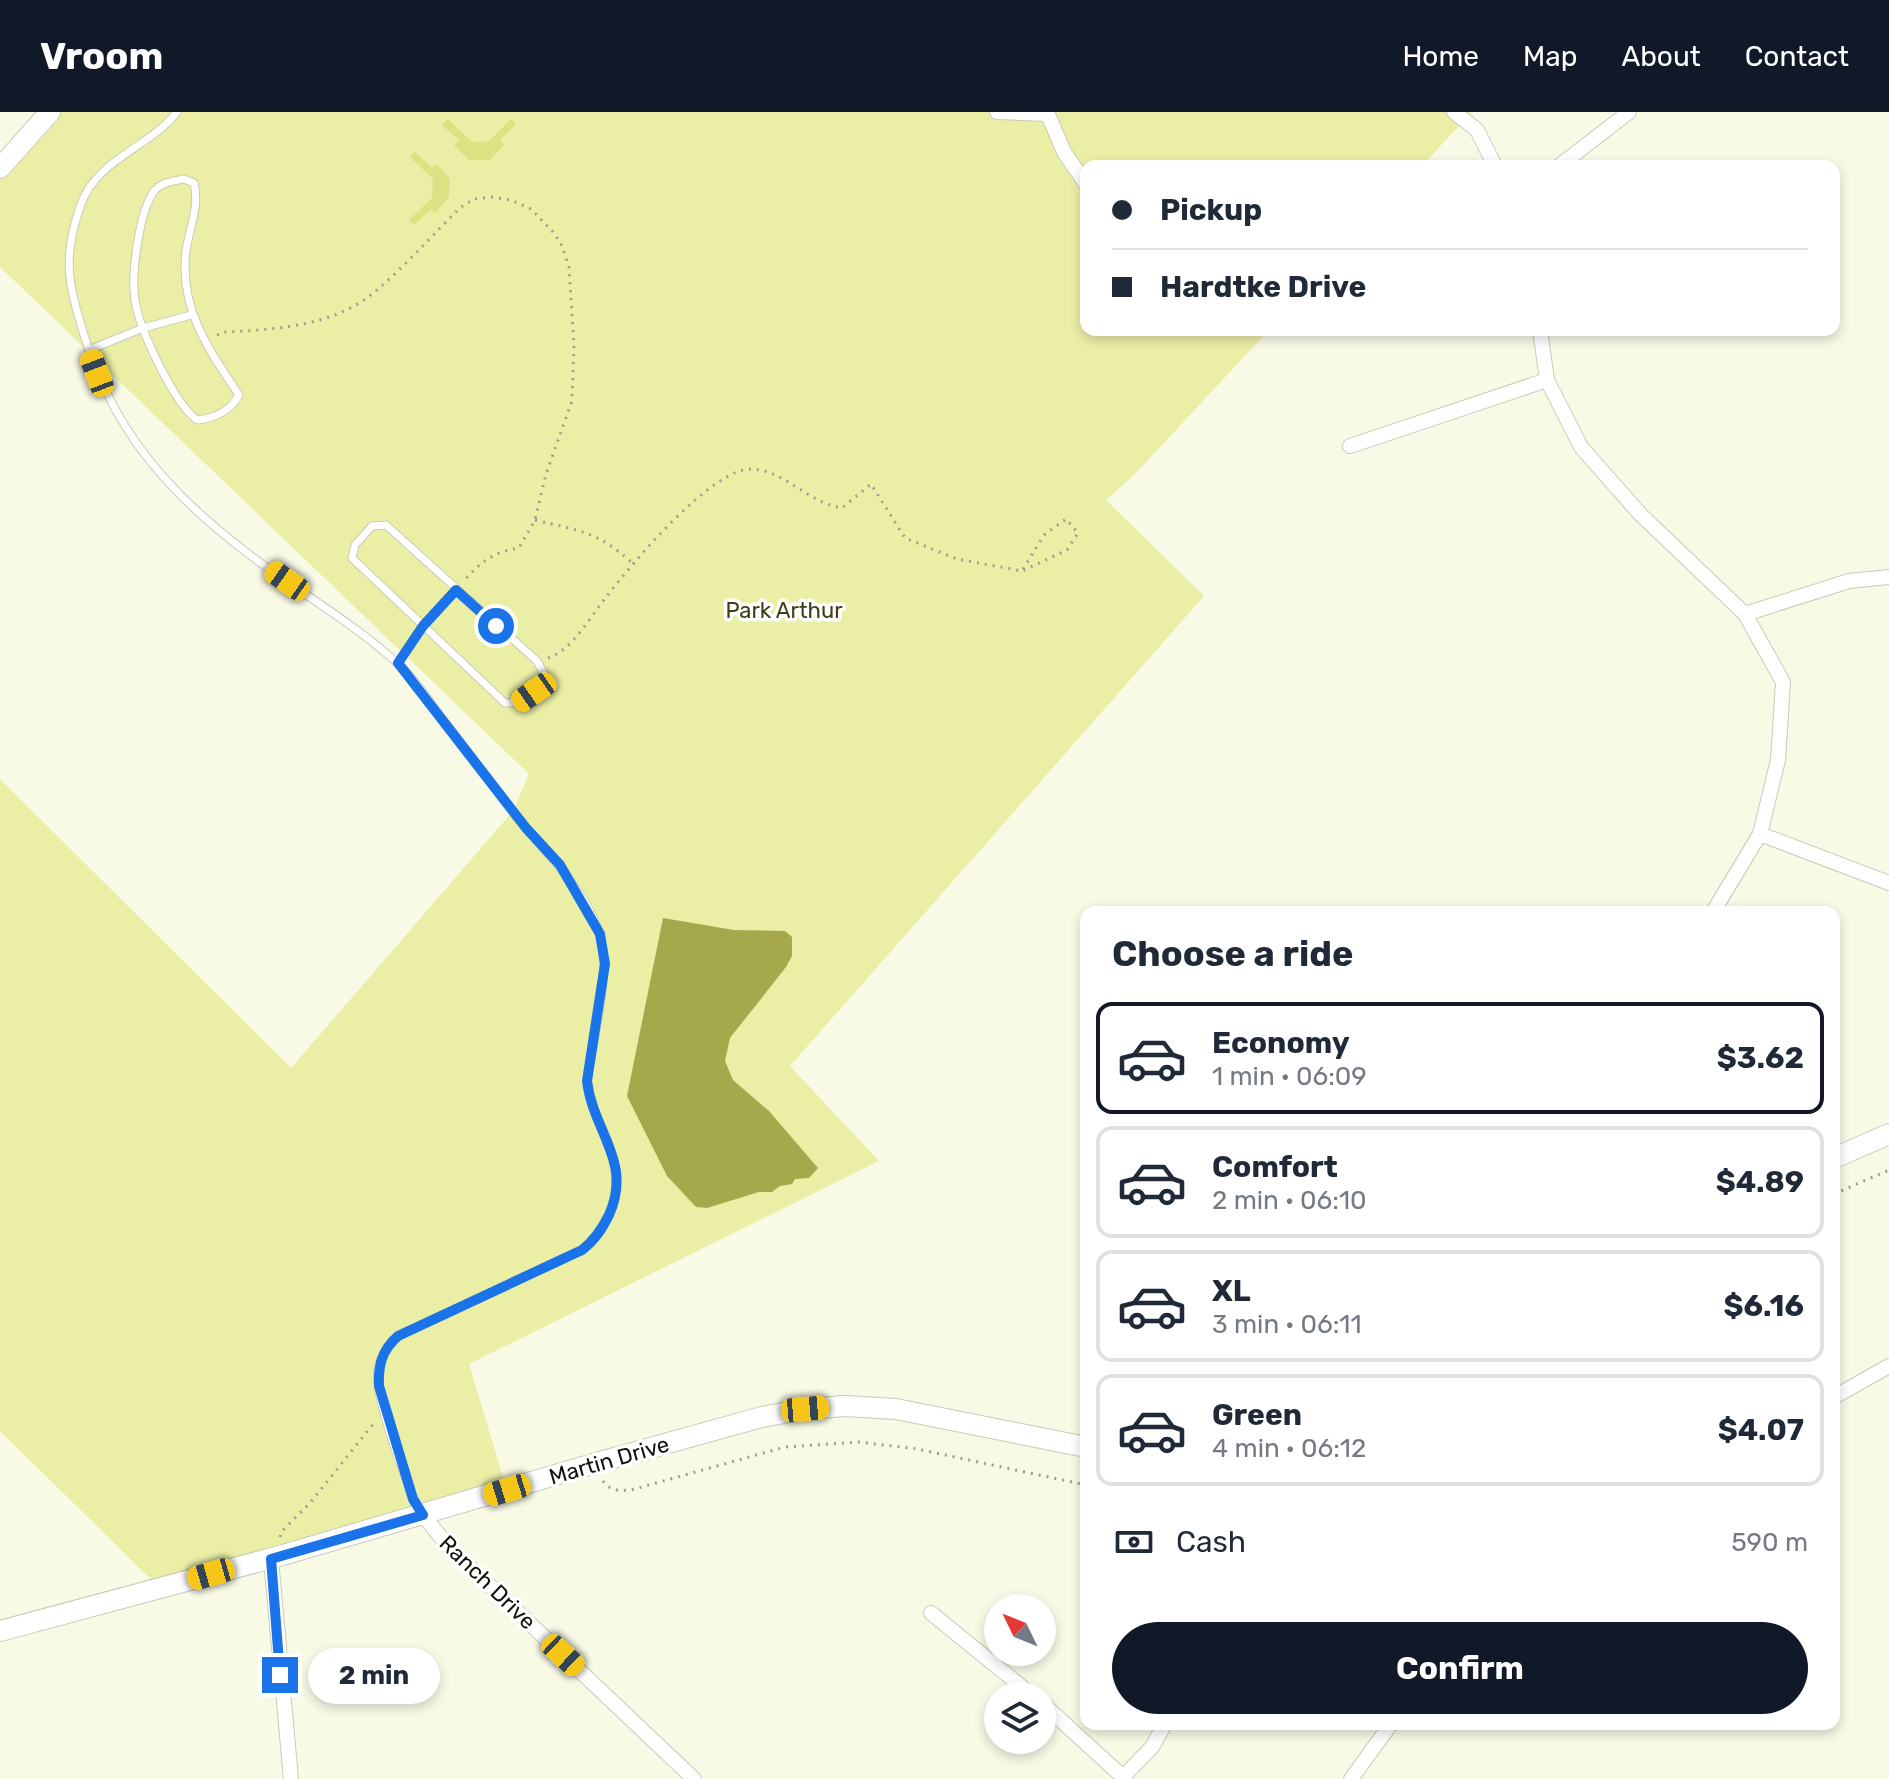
<!DOCTYPE html>
<meta charset="utf-8">
<style>
body{margin:0;font-family:Rubik,sans-serif;background:#f6f6f7;color:#1f2937;height:100vh;display:flex;flex-direction:column;font-size:30px;white-space:nowrap}
*{box-sizing:border-box;margin:0}
p{font-size:26px;color:#747a83}
.icon{flex:none;width:44px;height:44px;fill:none;stroke:currentColor;stroke-width:2;stroke-linecap:round;stroke-linejoin:round}
.map{position:relative;flex:1;overflow:hidden}
.side{position:absolute;left:1080px;top:794px;width:760px;height:824px;display:flex;flex-direction:column;background:#fff;border-radius:16px;box-shadow:0 4px 12px #0003}
.side>*{flex:none}
.top-card{position:absolute;left:1080px;top:48px;width:760px;height:176px;border-radius:16px;box-shadow:0 4px 12px #0003;display:grid;align-content:center;height:176px;padding:0 32px;background:#fff}
.needle{width:52px;rotate:313deg}
.tools{position:absolute;left:984px;top:1482px;display:grid;gap:16px}
.tools a{display:grid;place-items:center;width:72px;height:72px;border-radius:50%;background:#fff;box-shadow:0 4px 12px #0003;font-size:40px}
.end{position:absolute;width:36px;height:36px;margin:-18px;border:10px solid #1a73e8;background:#fff;box-shadow:0 0 0 4px #fff}
.from{border-radius:50%}
.bubble{position:absolute;height:56px;border-radius:28px;background:#fff;box-shadow:0 4px 12px #0003;font-size:26px;font-weight:700;line-height:56px;text-align:center}
.car{position:absolute;width:24px;height:48px;margin:-24px -12px;border-radius:10px;box-shadow:0 0 6px 2px #0007;background:linear-gradient(#f5c518 24%,#345 0 40%,#f5c518 0 76%,#345 0 86%,#f5c518 0)}
.top-card b{display:flex;align-items:center;gap:28px;height:76px;font-size:30px}
.top-card b+b{border-top:2px solid #e0e1e3}
.top-card i{width:20px;height:20px;background:#1f2937}
ul{padding:0;list-style:none}
li{display:flex;align-items:center;gap:24px;height:112px;margin:0 16px 12px;padding:0 16px;border:4px solid #e0e1e3;border-radius:16px}
li div{flex:1}
li b{display:block;font-size:30px}
li em{font-style:normal;font-weight:700}
li.active{border-color:#111827}
li>.icon{width:72px;height:72px;stroke-width:1.5}
h2{padding:0 32px;font-size:36px;line-height:96px}
.pay{display:flex;align-items:center;gap:20px;height:88px;padding:0 32px;font-size:30px}
.pay p{margin-inline-start:auto}
.button{display:flex;gap:16px;margin-top:auto;padding:16px 32px}
.button a{flex:1;height:92px;border-radius:48px;background:#111827;color:#fff;font-size:32px;font-weight:700;line-height:92px;text-align:center}
header{display:flex;align-items:center;gap:48px;box-sizing:border-box;height:112px;padding:0 40px;background:#111827;color:#fff}
header strong{font-size:38px}
nav{display:flex;gap:44px;margin-inline-start:auto;font-size:28px}
.map>svg:first-child{display:block}
.green{fill:#ebefa6}
.water{fill:#a5a94b}
.building{fill:#dce182}
.lines{fill:none;stroke-linecap:round;stroke-linejoin:round}
.lane-casing{stroke:#c9cbb8;stroke-width:9}
.street-casing{stroke:#c9cbb8;stroke-width:16}
.secondary-casing{stroke:#c9cbb8;stroke-width:22}
.path{stroke:#9c9e8f;stroke-width:3;stroke-dasharray:2 6;stroke-linecap:butt}
.lane{stroke:#fff;stroke-width:7}
.street{stroke:#fff;stroke-width:14}
.secondary{stroke:#fff;stroke-width:20}
.route{stroke:#1a73e8;stroke-width:10}
.labels{text-anchor:middle;stroke-width:7;stroke-linejoin:round;paint-order:stroke}
.park-label{font-size:22px;fill:#3d3e16;stroke:#fff}
.street-label{font-size:22px;fill:#11120b;stroke:#fff}
</style>
<header>
<strong>Vroom</strong>
<nav><a>Home</a><a>Map</a><a>About</a><a>Contact</a></nav>
</header>
<div class="map">
<svg width="1889" height="1667" viewBox="0 0 1889 1667">
<rect width="100%" height="100%" fill="#f8fae6"/>
<path class="green" d="M59 0H1472L1422 54H1086V218H1269L1135 362 1106 388 1204 484 790 954 879 1049 469 1252 507 1378 160 1476 0 1319V667L291 956 513 699 529 662 0 155V61Z"/>
<path class="water" d="M663 806 734 818 785 819 792 825V844L786 855 730 926 725 949 733 968 769 999 818 1056 809 1066 795 1067 792 1072 780 1074 772 1080H759L707 1096 696 1095 667 1064 627 984Z"/>
<path class="building" d="M448 7 472 30 489 29 511 7 516 12 500 28 504 33 490 48H469L454 33 459 29 442 13Z
M415 40 432 56 437 52 450 67 449 85 435 101 431 97 414 113 409 108 432 86 433 67 410 45Z"/>
<g class="lines">
<g class="lane-casing">
<path id="lane" d="M177 0C150 35 97 47 81 92 62 145 68 171 84 223 112 314 163 375 237 433 288 474 346 505 395 549 413 564 428 587 442 606 469 641 496 678 524 713 551 748 588 780 600 824 611 863 593 928 587 969 594 1020 633 1049 609 1103 602 1117 595 1129 582 1138L398 1224C388 1233 381 1243 378 1256 373 1281 407 1377 421 1400
M184 67 194 71C200 94 189 117 186 139 179 197 209 238 239 283 230 300 215 306 197 308 174 291 139 217 135 188 131 163 139 98 155 78 162 70 174 69 184 67Z
M89 238 143 216 191 203
M386 413 537 549 544 562C534 580 526 591 505 591L352 446 355 433 372 414Z
M398 551 423 514 456 478"/>
</g>
<g class="street-casing">
<path id="street" d="M997 0 1047 2
M1047 0 1064 40 1086 72
M1454 0 1477 18 1495 54
M1559 54 1629 0
M1540 218 1547 268
M1350 334 1547 268 1581 335 1640 402 1745 502
M1760 722 1778 648 1783 570 1745 502 1849 469 1889 465
M1713 800 1760 722 1889 771
M1834 1285 1889 1254
M423 1403 448 1434 694 1667
M271 1447 291 1667
M931 1501 1033 1584
M1042 1591 1125 1667
M1123 1665 1152 1635 1165 1612
M1351 1667 1391 1612"/>
</g>
<g class="secondary-casing">
<path id="secondary" d="M0 56 50 0
M1834 1046 1889 1022
M0 1519 283 1443 596 1351 762 1305 805 1297 845 1294 896 1297 1086 1335"/>
</g>
<path class="path" d="M217 223 224 220C273 218 333 214 372 182 404 156 432 123 461 95L474 87 491 85 511 88 531 97 554 121 562 134 569 155 574 234 572 289 546 362 535 408 519 436C493 440 480 450 463 470
M535 408C579 419 598 419 632 451
M548 546C573 538 591 503 607 484 631 453 713 354 753 357 785 359 809 391 842 396L871 372 905 426 957 447 1022 459 1044 423 1066 407 1078 421 1067 438 1022 459
M1834 1082 1889 1058
M603 1369C609 1379 621 1379 631 1378L785 1335 860 1330 917 1337 1086 1373
M280 1425 282 1419 310 1391 374 1311"/>
<use href="#lane" class="lane"/>
<use href="#street" class="street"/>
<use href="#secondary" class="secondary"/>
</g>
<g class="lines">
<path class="route" d="M280 1563 271 1447 423 1403 413 1387 379 1274C378 1253 382 1238 398 1224L582 1138C595 1128 602 1117 609 1103 633 1049 593 1020 587 969L605 852 600 822 560 753 526 716 398 551 423 514 456 478 496 514"/>
</g>
<g class="labels">
<g class="park-label">
<text x="784" y="506">Park Arthur</text>
</g>
<g class="street-label">
<text transform="translate(609 1348) rotate(-16)" y="8">Martin Drive</text>
<text transform="translate(488 1470) rotate(44)" y="8">Ranch Drive</text>
</g>
</g>
</svg>
<div class="tools">
<a><svg class="needle" viewBox="-14 -14 28 28"><path d="M0-13l5 13h-10z" fill="#e53935"/><path d="M0 13l5-13h-10z" fill="#747a83"/></svg></a>
<a><svg class="icon" aria-label="layers" viewBox="0 0 24 24"><path d="M12 4l9 5-9 5-9-5zM3 14l9 5 9-5"/></svg></a>
</div>
<i class="end from" style="left:496px;top:514px"></i>
<i class="end" style="left:280px;top:1563px"></i>
<div class="bubble" style="left:308px;top:1536px;width:132px">2 min</div>
<i class="car" style="left:97px;top:261px;rotate:339deg"></i>
<i class="car" style="left:287px;top:469px;rotate:305deg"></i>
<i class="car" style="left:534px;top:580px;rotate:235deg"></i>
<i class="car" style="left:805px;top:1297px;rotate:85deg"></i>
<i class="car" style="left:507px;top:1378px;rotate:253deg"></i>
<i class="car" style="left:211px;top:1462px;rotate:254deg"></i>
<i class="car" style="left:563px;top:1543px;rotate:133deg"></i>
<div class="top-card">
<b><i class="from"></i>Pickup</b>
<b><i></i>Hardtke Drive</b>
</div>
<section class="side">
<h2>Choose a ride</h2>
<ul>
<li class="active"><svg class="icon" aria-label="car" viewBox="0 0 24 24"><path d="M5 17H2v-5l4-1 3-4h7l3 4 3 1v5h-3M9 17h6M6 11h13"/><circle cx="7" cy="17" r="2"/><circle cx="17" cy="17" r="2"/></svg><div><b>Economy</b><p>1 min · 06:09</p></div><em>$3.62</em></li>
<li><svg class="icon" aria-label="car" viewBox="0 0 24 24"><path d="M5 17H2v-5l4-1 3-4h7l3 4 3 1v5h-3M9 17h6M6 11h13"/><circle cx="7" cy="17" r="2"/><circle cx="17" cy="17" r="2"/></svg><div><b>Comfort</b><p>2 min · 06:10</p></div><em>$4.89</em></li>
<li><svg class="icon" aria-label="car" viewBox="0 0 24 24"><path d="M5 17H2v-5l4-1 3-4h7l3 4 3 1v5h-3M9 17h6M6 11h13"/><circle cx="7" cy="17" r="2"/><circle cx="17" cy="17" r="2"/></svg><div><b>XL</b><p>3 min · 06:11</p></div><em>$6.16</em></li>
<li><svg class="icon" aria-label="car" viewBox="0 0 24 24"><path d="M5 17H2v-5l4-1 3-4h7l3 4 3 1v5h-3M9 17h6M6 11h13"/><circle cx="7" cy="17" r="2"/><circle cx="17" cy="17" r="2"/></svg><div><b>Green</b><p>4 min · 06:12</p></div><em>$4.07</em></li>
</ul>
<div class="pay"><svg class="icon" aria-label="cash" viewBox="0 0 24 24"><path d="M3 7h18v10H3z"/><circle cx="12" cy="12" r="2"/></svg>Cash<p>590 m</p></div>
<div class="button"><a>Confirm</a></div>
</section>
</div>
